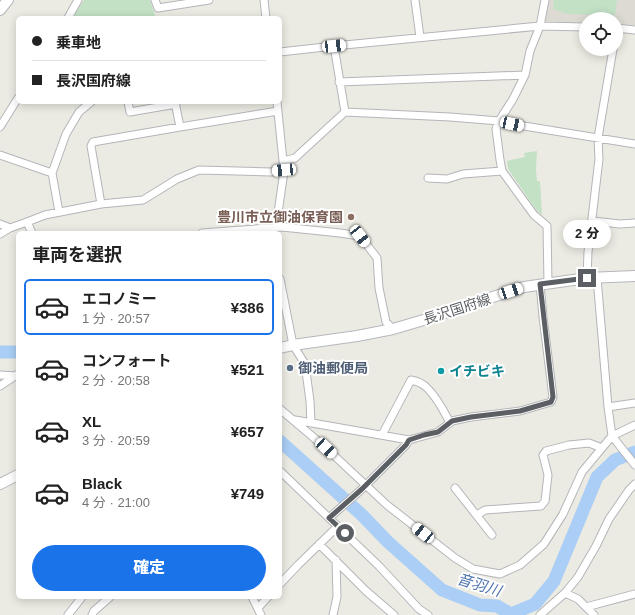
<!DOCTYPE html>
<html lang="ja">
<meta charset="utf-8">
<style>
body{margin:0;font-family:Arial,"Noto Sans JP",sans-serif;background:#f2f2f2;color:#222;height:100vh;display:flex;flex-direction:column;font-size:15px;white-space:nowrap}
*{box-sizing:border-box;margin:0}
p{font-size:13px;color:#767676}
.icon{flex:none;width:22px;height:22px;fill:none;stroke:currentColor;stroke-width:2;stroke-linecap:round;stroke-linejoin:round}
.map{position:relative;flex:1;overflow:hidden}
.drawer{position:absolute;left:16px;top:231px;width:266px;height:368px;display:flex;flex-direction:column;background:#fff;border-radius:6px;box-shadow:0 2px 10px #0003}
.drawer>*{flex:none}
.banner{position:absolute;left:16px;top:16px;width:266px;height:88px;border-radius:6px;box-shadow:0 2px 10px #0003;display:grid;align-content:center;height:88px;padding:0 16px;background:#fff}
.fabs{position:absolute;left:579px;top:12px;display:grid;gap:8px}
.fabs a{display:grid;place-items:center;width:44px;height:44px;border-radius:50%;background:#fff;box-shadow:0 2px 10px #0003;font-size:20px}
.end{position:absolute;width:18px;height:18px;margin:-9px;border:5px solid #5b5e62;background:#fff;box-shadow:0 0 0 2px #fff}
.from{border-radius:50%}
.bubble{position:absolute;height:28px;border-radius:14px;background:#fff;box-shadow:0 2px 10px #0003;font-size:13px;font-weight:800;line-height:28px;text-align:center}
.car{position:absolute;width:12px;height:24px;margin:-12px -6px;border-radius:5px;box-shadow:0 0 3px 1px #0007;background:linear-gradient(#fff 24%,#345 0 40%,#fff 0 76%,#345 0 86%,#fff 0)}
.banner b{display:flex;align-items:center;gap:14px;height:38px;font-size:15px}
.banner b+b{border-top:1px solid #e0e0e0}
.banner i{width:10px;height:10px;background:#222}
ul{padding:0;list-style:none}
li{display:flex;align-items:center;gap:12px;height:56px;margin:0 8px 6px;padding:0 8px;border:2px solid transparent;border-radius:6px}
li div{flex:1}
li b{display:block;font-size:15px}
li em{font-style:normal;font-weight:800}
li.current{border-color:#1a73e8}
li>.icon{width:36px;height:36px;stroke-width:1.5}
h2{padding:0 16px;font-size:18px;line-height:48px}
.cta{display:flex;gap:8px;margin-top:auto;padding:8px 16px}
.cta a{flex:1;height:46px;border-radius:24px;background:#1a73e8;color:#fff;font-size:16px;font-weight:800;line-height:46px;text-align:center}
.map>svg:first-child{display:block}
.education{fill:#dcdad2}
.green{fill:#c2e1c5}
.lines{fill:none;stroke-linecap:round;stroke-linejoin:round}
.river{stroke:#aacef5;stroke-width:13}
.street-casing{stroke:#b4b5b9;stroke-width:9}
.secondary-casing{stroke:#b5b7bc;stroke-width:12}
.street{stroke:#fff;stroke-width:7}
.secondary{stroke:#fff;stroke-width:10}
.route{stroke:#5b5e62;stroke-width:5}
.education-dot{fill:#8d6e63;stroke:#fff;stroke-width:1.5}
.service-dot{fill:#5c6f8a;stroke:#fff;stroke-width:1.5}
.culture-dot{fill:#0f9aa8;stroke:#fff;stroke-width:1.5}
.labels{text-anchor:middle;stroke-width:4;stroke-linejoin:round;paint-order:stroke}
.education-label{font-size:14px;font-weight:bold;fill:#785e54;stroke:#fff;text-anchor:end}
.street-label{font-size:14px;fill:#5b5e62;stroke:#fff}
.service-label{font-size:14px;font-weight:bold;fill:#4e5e75;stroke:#fff;text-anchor:start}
.culture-label{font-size:14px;font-weight:bold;fill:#0d838f;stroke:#fff;text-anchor:start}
.water-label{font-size:15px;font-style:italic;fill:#4d73ae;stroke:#fff}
</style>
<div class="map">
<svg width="635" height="615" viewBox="0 0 635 615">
<rect width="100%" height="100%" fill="#ecebe3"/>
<path class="education" d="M547 0H635V25L616 24V19H586V23L545 21 543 17Z"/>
<path class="green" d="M84 0H150L156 18H72Z
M554 0H617L615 15 568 14 553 9Z
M537 151 536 169 537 181H540L542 215 537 211 508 169 507 161 525 157 524 153Z"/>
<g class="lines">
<path class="river" d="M0 352H18
M280 441 362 515 388 542 442 590 480 605 497 606 511 614 535 604 554 581 597 477 615 460 635 452"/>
<g class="street-casing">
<path id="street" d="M155 0 158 8 209 0
M264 0 266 18
M415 0 420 37
M545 0 540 26 530 51 525 75 513 99 499 121 496 129 500 160 502 171 534 215 547 226 548 283
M68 18 78 0
M616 28 635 30
M334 46 345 112
M280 52 334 46 540 26 586 27
M339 82 525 75
M128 102 130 112 176 104
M175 102 180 127
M278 111 180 127 93 142 91 146 101 204 143 200 177 179 199 170 271 172 284 171
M0 127 18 98
M0 155 52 173
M283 161 295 158 345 112 450 117 499 121 524 126 635 144
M428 178 447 179 463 174 502 171
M59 212 52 173 66 134 79 112 91 102
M592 221 620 224 635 223
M0 224 10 228 27 222
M276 227 284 171 277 102
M32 233 27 222 45 215 101 204
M202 233 282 227 340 233 360 236 377 258 379 288 386 322 393 329
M0 234 10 228
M587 278 588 252 599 159 598 138 613 49
M597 278 608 407 612 436 635 465
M280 279 293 345 305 364 310 401 311 423
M0 375 16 376
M0 386 18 374
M608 407 635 403
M280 409 326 448 387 505 455 558 473 569 500 574 520 565 544 544 563 514 582 472 612 436 635 425
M295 420 409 440 438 432 452 421 471 417 520 411 551 402 553 397 543 317 540 284
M382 435 411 380C416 381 422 383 426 387 436 396 444 411 450 423
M280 471 379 566 419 609 428 615
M455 488 492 535
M477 515 485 510 541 506 545 501 548 475 543 455 546 451 569 445 589 443 602 448
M329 518 362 489 406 445 409 440
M319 544 366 591 394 615
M280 584 298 565 338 526
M565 593 578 599 586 607 635 594
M252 597 261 615
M586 607 594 615
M258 608 268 597
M68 615 82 597
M92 615 94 611 110 597
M333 615 337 597 336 560
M540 615 565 593 578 577 596 546 609 519 629 490 635 484"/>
</g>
<g class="secondary-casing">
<path id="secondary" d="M0 10 8 0
M280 348 293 345 357 336 393 329 427 319 474 303 524 287 587 278 635 276
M0 484 18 475"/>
</g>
<use href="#street" class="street"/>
<use href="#secondary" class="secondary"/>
</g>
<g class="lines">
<path class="route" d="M345 533 329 518 362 489 406 445 409 440 424 435 438 432 452 421 471 417 520 411 551 402 553 397 540 284 587 278"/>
</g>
<circle class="education-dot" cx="351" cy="217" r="4"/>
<circle class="service-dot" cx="290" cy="368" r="4"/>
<circle class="culture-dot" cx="441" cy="371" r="4"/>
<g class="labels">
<g class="education-label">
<text x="343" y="222">豊川市立御油保育園</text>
</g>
<g class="street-label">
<text transform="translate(457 309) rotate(-18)" y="5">長沢国府線</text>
</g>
<g class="service-label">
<text x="298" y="373">御油郵便局</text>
</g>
<g class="culture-label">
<text x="449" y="376">イチビキ</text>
</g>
<g class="water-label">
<text transform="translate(479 585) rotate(17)" y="5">音羽川</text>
</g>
</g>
</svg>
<div class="fabs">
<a><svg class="icon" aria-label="locate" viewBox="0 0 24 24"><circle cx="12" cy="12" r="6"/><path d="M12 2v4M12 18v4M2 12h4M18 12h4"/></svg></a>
</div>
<i class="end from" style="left:345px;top:533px"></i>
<i class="end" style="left:587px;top:278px"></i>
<div class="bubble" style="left:563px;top:220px;width:48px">2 分</div>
<i class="car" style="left:334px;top:46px;rotate:84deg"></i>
<i class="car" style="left:512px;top:124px;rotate:102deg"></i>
<i class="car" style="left:284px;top:170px;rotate:265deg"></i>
<i class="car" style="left:360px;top:236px;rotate:142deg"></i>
<i class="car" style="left:511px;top:291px;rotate:72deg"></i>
<i class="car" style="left:326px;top:448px;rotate:133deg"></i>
<i class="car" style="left:423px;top:533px;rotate:308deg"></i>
<div class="banner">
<b><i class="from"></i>乗車地</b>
<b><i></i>長沢国府線</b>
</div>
<section class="drawer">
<h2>車両を選択</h2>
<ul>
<li class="current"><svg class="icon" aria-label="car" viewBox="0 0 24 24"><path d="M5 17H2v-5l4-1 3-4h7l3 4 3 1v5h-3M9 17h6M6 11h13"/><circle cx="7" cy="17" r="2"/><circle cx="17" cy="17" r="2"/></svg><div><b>エコノミー</b><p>1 分 · 20:57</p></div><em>¥386</em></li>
<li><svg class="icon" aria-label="car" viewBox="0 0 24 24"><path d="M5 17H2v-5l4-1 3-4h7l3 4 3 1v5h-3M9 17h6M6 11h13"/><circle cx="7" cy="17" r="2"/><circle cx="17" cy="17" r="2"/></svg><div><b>コンフォート</b><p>2 分 · 20:58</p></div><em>¥521</em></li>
<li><svg class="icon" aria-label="car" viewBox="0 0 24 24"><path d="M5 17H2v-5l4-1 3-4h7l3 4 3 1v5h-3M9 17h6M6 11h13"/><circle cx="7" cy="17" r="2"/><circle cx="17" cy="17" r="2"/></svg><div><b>XL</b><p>3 分 · 20:59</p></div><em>¥657</em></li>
<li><svg class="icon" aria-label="car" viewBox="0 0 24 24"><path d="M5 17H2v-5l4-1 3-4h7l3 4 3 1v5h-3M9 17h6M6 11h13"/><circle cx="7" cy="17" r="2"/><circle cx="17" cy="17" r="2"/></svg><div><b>Black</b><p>4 分 · 21:00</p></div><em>¥749</em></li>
</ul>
<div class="cta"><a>確定</a></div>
</section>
</div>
